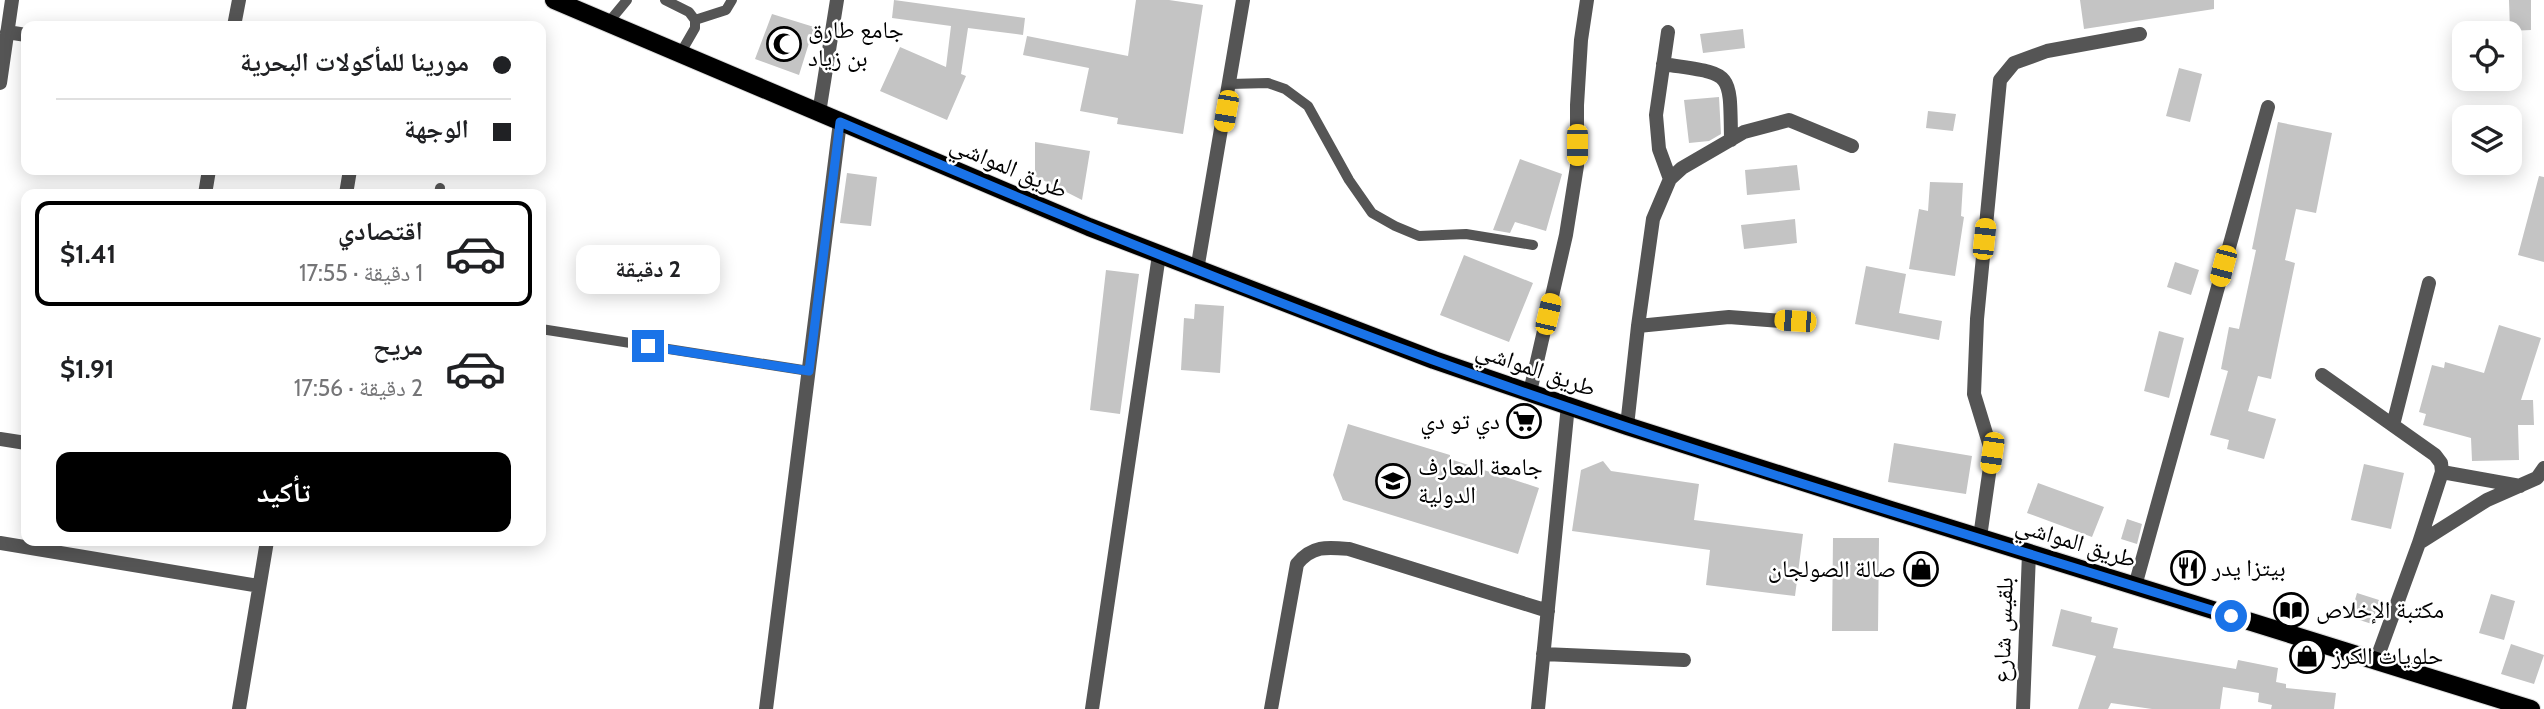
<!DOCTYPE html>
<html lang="ar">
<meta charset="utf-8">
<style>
body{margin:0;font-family:Cabin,"Noto Naskh Arabic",sans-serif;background:#f6f6f6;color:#202124;direction:rtl;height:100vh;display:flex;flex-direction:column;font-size:26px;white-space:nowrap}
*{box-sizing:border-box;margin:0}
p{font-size:23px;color:#757577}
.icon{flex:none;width:38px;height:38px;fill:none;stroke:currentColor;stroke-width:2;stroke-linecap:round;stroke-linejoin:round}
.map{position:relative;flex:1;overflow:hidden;direction:ltr}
.sheet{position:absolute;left:21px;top:189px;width:525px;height:357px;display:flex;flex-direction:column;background:#fff;border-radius:14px;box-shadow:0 4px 18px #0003;direction:rtl}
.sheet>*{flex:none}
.hud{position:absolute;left:21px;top:21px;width:525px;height:154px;border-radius:14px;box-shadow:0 4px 18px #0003;direction:rtl;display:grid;align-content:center;height:154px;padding:0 35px;background:#fff}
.controls{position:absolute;left:2452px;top:21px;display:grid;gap:14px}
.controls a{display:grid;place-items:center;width:70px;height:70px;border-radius:14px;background:#fff;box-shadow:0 4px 18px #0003;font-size:35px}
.end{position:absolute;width:32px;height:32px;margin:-16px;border:9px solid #1a73e8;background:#fff;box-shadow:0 0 0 4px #fff}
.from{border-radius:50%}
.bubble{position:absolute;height:49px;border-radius:14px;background:#fff;box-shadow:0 4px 18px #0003;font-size:23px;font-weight:700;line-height:49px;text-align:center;direction:rtl}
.car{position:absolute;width:21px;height:42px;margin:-21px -10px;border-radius:9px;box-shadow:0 0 5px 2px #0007;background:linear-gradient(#f5c518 24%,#345 0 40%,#f5c518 0 76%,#345 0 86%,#f5c518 0)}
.hud b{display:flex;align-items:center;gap:24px;height:66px;font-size:26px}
.hud b+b{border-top:2px solid #e0e0e0}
.hud i{width:18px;height:18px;background:#202124}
ul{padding:12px 0 0;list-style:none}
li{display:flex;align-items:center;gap:21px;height:105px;margin:0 14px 10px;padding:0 21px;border:4px solid transparent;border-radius:14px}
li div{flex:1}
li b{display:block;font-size:26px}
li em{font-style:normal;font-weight:700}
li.selected{border-color:#000}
li>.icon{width:63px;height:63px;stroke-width:1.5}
.action{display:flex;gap:14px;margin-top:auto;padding:14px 35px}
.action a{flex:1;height:80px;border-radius:14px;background:#000;color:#fff;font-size:28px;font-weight:700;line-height:80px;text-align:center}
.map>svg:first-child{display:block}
.building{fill:#c4c4c4}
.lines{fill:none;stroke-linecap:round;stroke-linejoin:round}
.primary-casing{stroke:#dbdbdb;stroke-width:20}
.lane{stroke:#555;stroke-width:10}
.street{stroke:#555;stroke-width:14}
.primary{stroke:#000;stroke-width:18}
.route{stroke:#1a73e8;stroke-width:9}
.labels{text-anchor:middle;stroke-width:5;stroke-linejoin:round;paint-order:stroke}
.poi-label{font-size:24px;fill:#000;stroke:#fff;text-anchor:start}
.street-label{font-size:24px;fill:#000;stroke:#fff}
</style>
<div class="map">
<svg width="2544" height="709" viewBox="0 0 2544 709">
<rect width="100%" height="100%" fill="#fff"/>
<path class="building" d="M894 0 1025 18 1023 35 968 28 961 74 966 76 947 120 880 91 900 47 946 67 951 26 892 18Z
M1136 0H1169L1203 5 1183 134 1117 124 1118 118 1080 111 1089 68 1023 55 1027 36 1128 56Z
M2080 0H2214V9L2084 29Z
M2509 0H2531V30L2510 31Z
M772 14 814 27 799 75 755 59Z
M1743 29 1745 48 1703 53 1700 34Z
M2179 68 2202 74 2190 122 2166 116Z
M1719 97 1721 134 1709 141 1689 143 1684 100Z
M1928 111 1956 114 1953 131 1926 128Z
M2278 122 2332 133 2316 213 2296 209 2285 260 2295 263 2271 379 2258 376 2248 411 2276 419 2264 459 2227 449 2229 440 2210 435 2228 371 2221 369 2229 327 2239 329 2256 250 2252 249Z
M1035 142 1090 151 1082 200 1035 176Z
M1520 159 1562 174 1546 231 1515 222 1510 233 1493 230Z
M1797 165 1800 190 1747 195 1745 170Z
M847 173 877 177 871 226 840 223Z
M2539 176 2544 177V262L2518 255Z
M1930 182 1963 183 1961 216 1964 217 1955 276 1909 269 1919 209 1928 211Z
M1795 219 1797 243 1744 249 1741 225Z
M1464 255 1533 283 1509 342 1440 315Z
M2175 262 2199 270 2191 295 2167 287Z
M1866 266 1906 274 1899 313 1942 321 1939 340 1855 324Z
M1106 270 1139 274 1120 414 1090 410Z
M1195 304 1224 306 1220 373 1181 370 1184 318 1194 319Z
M2499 325 2541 338 2521 400H2533L2534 425H2518L2519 460 2472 461 2471 438 2423 425 2426 414 2419 412 2432 365 2444 368 2445 362 2484 373Z
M2159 331 2184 338 2169 398 2144 391Z
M1348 424 1450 455V459L1539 488 1518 554 1343 500 1333 475Z
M1894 443 1972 456 1966 494 1888 482Z
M1603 461 1611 471 1699 484 1694 520 1803 534 1795 596 1706 585 1710 550 1572 531 1581 470Z
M2364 464 2404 473 2391 529 2351 520Z
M2038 483 2104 507 2092 537 2027 513Z
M2127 519 2142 524 2137 544 2121 539Z
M1833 538H1879L1878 631H1832Z
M2357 593 2379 600 2372 624 2350 617Z
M2491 594 2515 601 2504 640 2479 633Z
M2061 609 2092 617 2091 622 2118 628 2113 648 2236 669 2238 660 2278 668 2276 682 2286 684V688L2336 693 2334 709H2271L2272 705 2258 702 2259 693 2223 687 2220 709H2152L2111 703 2108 709H2078L2096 656 2052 646Z
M2511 644 2544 655 2534 684 2501 674Z"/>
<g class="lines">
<g class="primary-casing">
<path id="primary" d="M554 0 1089 227 1434 360 1627 426 1891 510 2531 709"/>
</g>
<path class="lane" d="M665 0 689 12 695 20
M608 23 627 0
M680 54 695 28V20L726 10 732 0
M1230 84 1268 83 1285 89 1308 106 1349 180 1372 213 1395 226 1419 236 1466 234 1533 245
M439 194 440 188
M541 329 809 371"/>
<path class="street" d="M234 26 239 0
M7 32 26 35
M1668 32 1656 115 1659 149 1670 179
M1663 64C1733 75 1730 68 1731 140
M0 83 12 0
M819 113 837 0
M205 194 209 170
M346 194 350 170
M1197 270 1243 0
M1638 326 1729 317 1795 322
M2322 375 2435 455 2441 463 2442 472 2419 543
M1530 392 1566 235 1577 166V105L1581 40 1587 0
M2393 425 2429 283
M1627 426 1638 326 1653 219 1670 179 1682 168 1744 132 1789 120 1852 146
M0 439 26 443
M2442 472 2520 486
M1980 537 1992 453 1974 394 1977 319 2000 80 2014 63 2047 51 2140 34
M0 543 259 586
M2135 586 2268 107
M1543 654 1684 660
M2376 661 2419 543 2487 500 2537 478 2544 468
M239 709 267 541
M766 709 840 122
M1092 709 1159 255
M1271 709 1297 564C1312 545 1328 547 1349 549L1548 611
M1538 709 1568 405
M2023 709 2029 553"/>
<use href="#primary" class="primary"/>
</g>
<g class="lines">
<path class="route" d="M648 346 809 371 840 122C1036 206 1233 287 1433 360 1695 455 1965 533 2231 616"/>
</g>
<defs>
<g id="mosque-ring" transform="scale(1.75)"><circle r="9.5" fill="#fff" stroke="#000" stroke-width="1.5"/><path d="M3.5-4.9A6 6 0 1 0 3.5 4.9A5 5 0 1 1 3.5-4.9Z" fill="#000"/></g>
<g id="supermarket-ring" transform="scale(1.75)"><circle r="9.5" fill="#fff" stroke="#000" stroke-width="1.5"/><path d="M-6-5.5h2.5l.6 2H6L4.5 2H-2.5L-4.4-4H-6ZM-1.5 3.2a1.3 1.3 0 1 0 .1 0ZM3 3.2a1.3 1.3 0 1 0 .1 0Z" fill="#000"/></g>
<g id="university-ring" transform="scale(1.75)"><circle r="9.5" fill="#fff" stroke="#000" stroke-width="1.5"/><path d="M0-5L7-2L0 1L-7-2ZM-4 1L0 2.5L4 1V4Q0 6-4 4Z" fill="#000"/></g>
<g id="restaurant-ring" transform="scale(1.75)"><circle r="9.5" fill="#fff" stroke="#000" stroke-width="1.5"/><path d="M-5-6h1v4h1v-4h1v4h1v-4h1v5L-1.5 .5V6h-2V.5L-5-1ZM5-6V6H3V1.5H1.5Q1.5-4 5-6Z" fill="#000"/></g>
<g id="shop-ring" transform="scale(1.75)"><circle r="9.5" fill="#fff" stroke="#000" stroke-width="1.5"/><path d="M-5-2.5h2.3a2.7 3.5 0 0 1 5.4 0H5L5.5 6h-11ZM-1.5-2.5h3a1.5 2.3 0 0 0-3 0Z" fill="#000"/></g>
<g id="library-ring" transform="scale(1.75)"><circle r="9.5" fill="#fff" stroke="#000" stroke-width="1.5"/><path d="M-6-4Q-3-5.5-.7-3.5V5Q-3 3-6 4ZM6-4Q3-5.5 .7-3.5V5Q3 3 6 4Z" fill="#000"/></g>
</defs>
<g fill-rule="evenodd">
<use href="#mosque-ring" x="784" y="44"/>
<use href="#supermarket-ring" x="1524" y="421"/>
<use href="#university-ring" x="1393" y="481"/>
<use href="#restaurant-ring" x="2188" y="568"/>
<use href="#shop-ring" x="1921" y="569"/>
<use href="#library-ring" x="2291" y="610"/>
<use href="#shop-ring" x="2307" y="656"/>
</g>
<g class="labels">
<g class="poi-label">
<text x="808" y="38">جامع طارق<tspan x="808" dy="28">بن زياد</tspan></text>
<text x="1500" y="429" text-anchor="end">دي تو دي</text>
<text x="1418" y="475">جامعة المعارف<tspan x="1418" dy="28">الدولية</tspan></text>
<text x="2212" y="576">بيتزا يدر</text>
<text x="1896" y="577" text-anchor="end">صالة الصولجان</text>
<text x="2316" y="618">مكتبة الإخلاص</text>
<text x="2332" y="664">حلويات الكرز</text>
</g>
<g class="street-label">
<text transform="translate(1009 167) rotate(23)" y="8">طريق المواشي</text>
<text transform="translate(1536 369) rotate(19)" y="8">طريق المواشي</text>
<text transform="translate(2076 542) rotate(17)" y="8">طريق المواشي</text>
<text transform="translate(2003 630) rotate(-88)" y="8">بلقيس شارع</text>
</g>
</g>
</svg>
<div class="controls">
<a><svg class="icon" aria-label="locate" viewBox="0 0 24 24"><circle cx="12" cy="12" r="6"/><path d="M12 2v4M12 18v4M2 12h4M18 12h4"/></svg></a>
<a><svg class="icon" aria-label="layers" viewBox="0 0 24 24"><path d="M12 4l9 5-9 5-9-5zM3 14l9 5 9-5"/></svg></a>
</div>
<i class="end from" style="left:2231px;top:616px"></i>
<i class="end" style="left:648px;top:346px"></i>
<div class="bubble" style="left:576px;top:245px;width:144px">2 دقيقة</div>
<i class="car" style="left:1226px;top:111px;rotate:190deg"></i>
<i class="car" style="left:1577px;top:145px;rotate:180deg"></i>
<i class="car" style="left:1984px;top:239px;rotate:6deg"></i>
<i class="car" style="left:2223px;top:266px;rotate:195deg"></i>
<i class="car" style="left:1548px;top:314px;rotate:13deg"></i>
<i class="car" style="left:1795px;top:321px;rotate:274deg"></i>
<i class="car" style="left:1992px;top:453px;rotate:188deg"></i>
<div class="hud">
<b><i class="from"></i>مورينا للمأكولات البحرية</b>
<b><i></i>الوجهة</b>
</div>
<section class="sheet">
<ul>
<li class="selected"><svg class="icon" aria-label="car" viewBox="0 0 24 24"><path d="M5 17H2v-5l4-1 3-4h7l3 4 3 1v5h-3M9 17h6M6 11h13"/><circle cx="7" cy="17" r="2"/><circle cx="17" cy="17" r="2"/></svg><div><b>اقتصادي</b><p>1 دقيقة · 17:55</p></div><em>$1.41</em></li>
<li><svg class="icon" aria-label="car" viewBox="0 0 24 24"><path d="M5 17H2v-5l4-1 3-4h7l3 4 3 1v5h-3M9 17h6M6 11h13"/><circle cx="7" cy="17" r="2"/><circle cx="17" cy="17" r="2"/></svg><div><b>مريح</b><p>2 دقيقة · 17:56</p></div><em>$1.91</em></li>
</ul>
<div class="action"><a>تأكيد</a></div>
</section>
</div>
